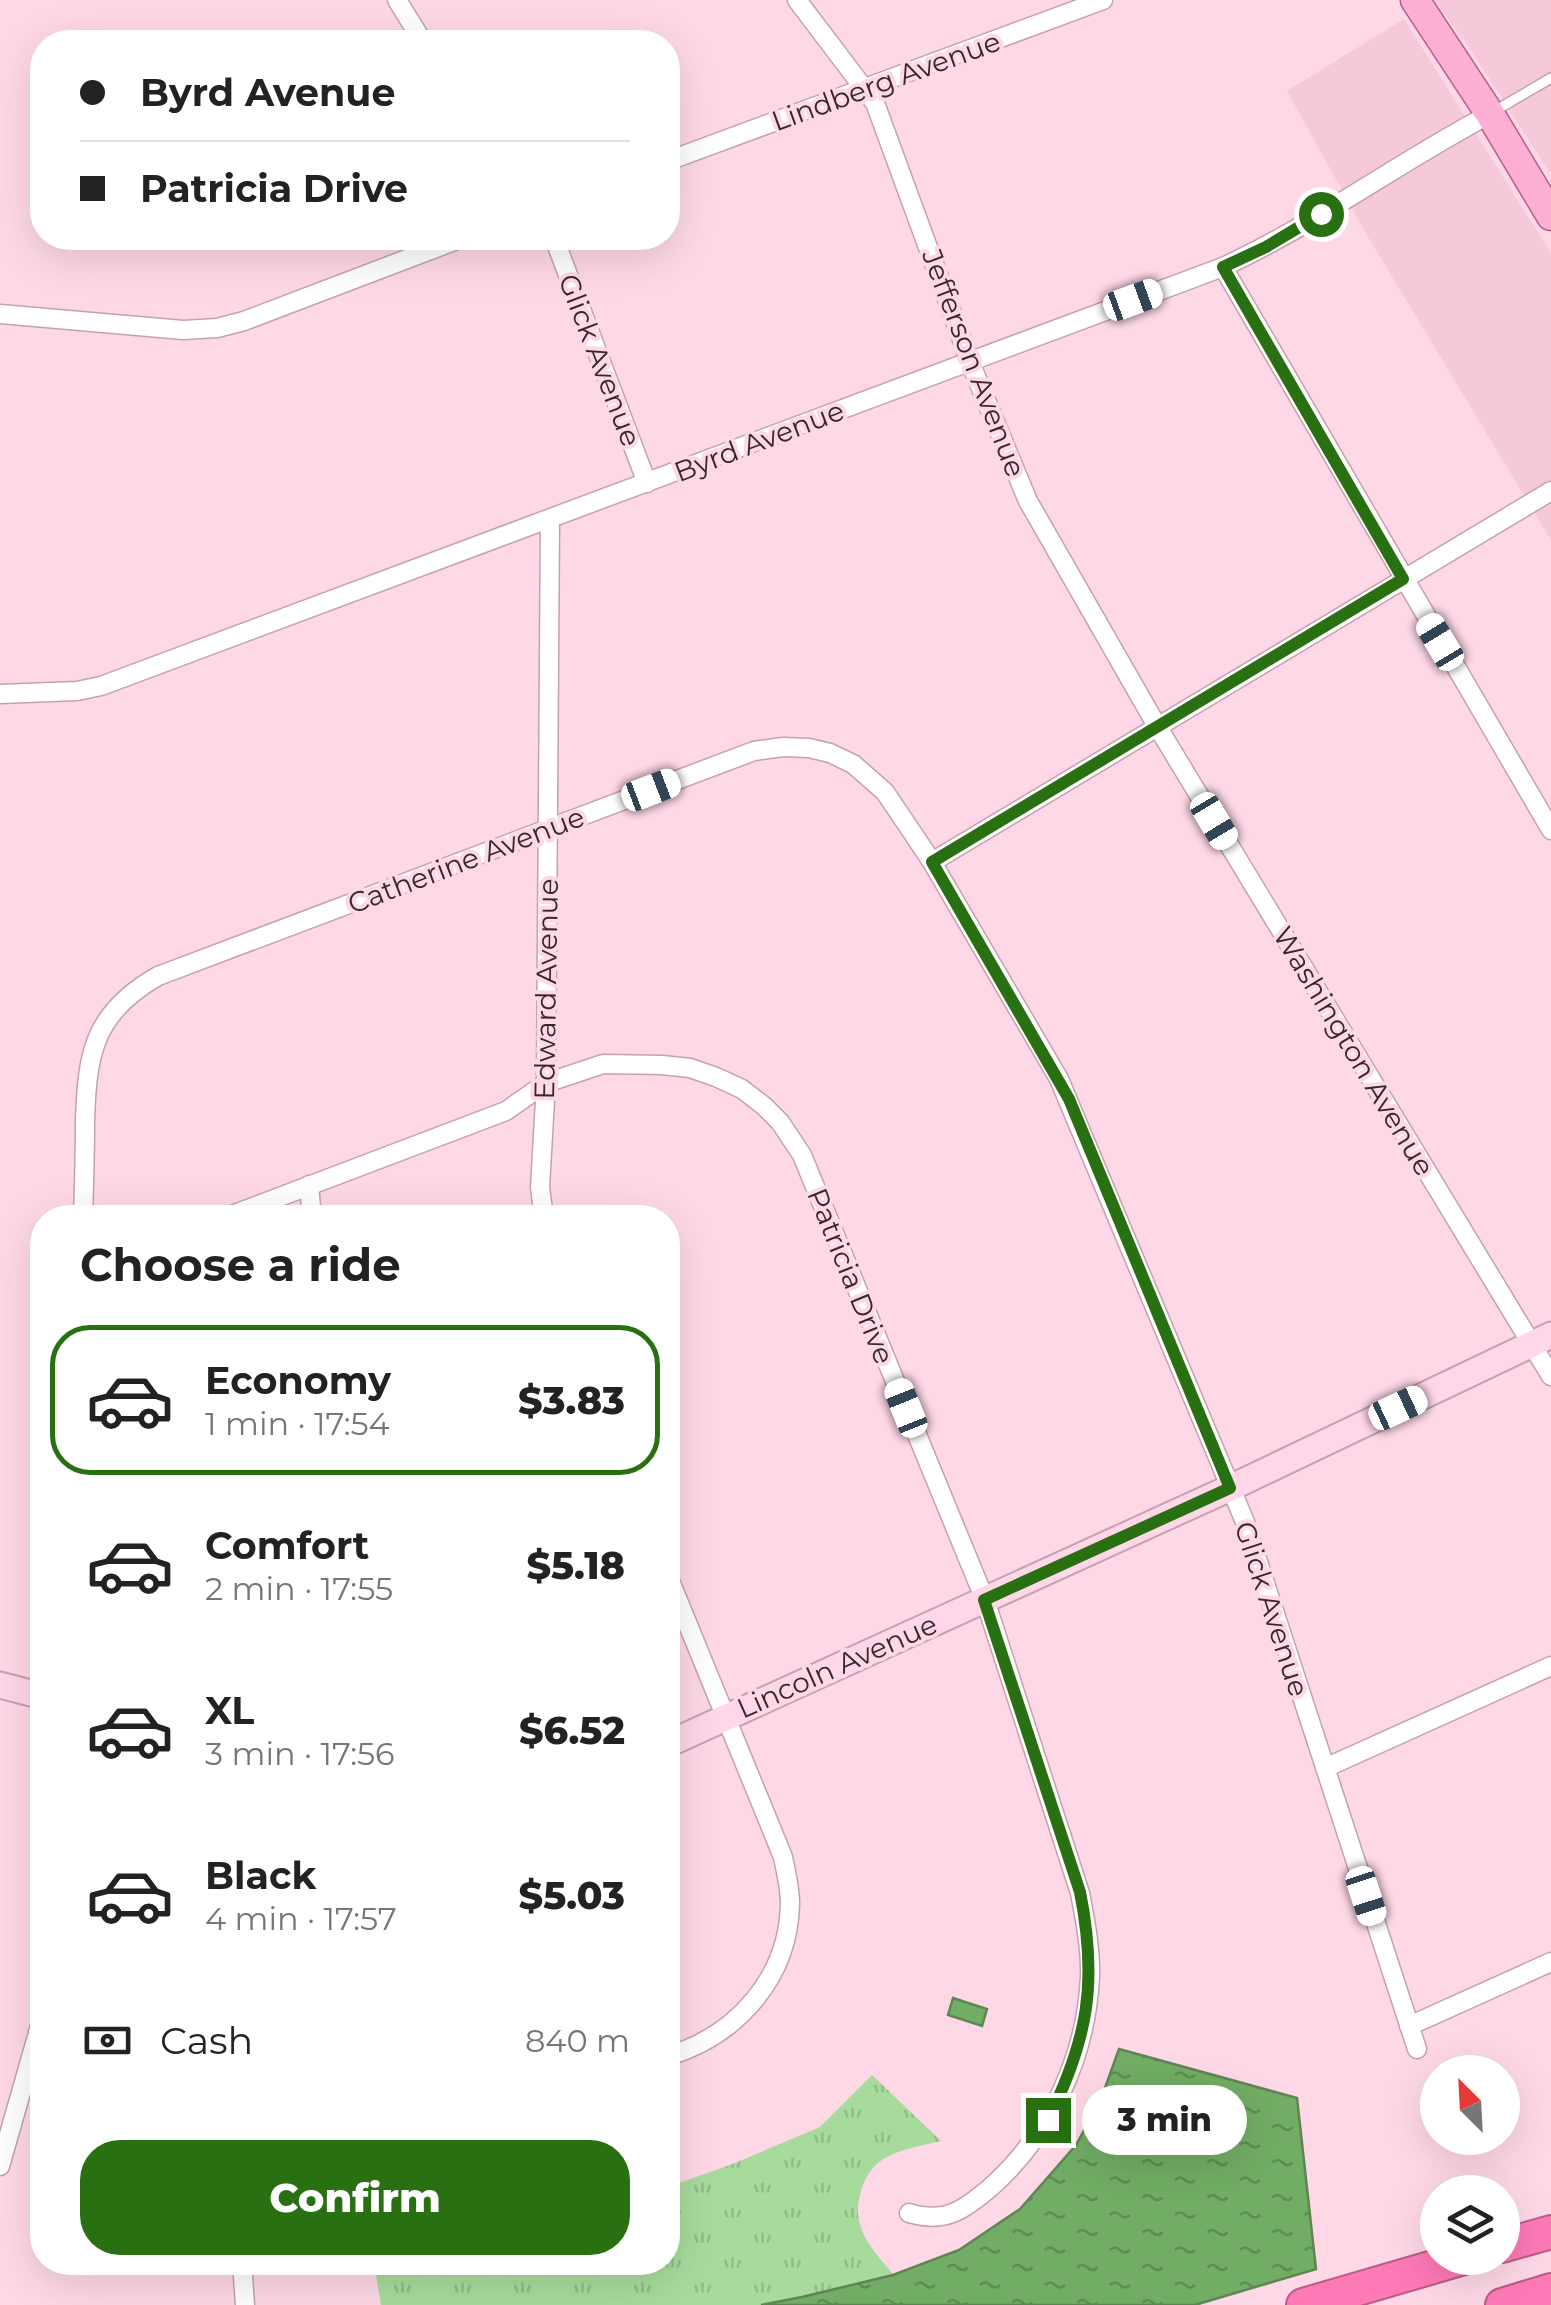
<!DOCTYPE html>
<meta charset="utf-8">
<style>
body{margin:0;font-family:Montserrat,sans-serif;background:#f2f2f2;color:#222;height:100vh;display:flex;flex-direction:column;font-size:38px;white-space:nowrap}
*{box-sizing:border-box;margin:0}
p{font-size:32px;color:#767676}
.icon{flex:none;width:55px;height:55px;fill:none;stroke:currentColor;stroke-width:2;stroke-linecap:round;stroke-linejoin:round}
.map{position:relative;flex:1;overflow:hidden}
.drawer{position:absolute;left:30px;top:1205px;width:650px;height:1070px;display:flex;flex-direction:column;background:#fff;border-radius:40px;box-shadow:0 10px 40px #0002}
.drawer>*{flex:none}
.banner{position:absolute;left:30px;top:30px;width:650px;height:220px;border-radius:40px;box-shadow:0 10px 40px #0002;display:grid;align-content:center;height:220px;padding:0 50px;background:#fff}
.needle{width:65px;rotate:336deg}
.tools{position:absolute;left:1420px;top:2055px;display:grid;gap:20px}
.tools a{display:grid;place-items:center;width:100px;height:100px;border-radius:50%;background:#fff;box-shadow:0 10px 40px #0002;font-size:50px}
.end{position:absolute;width:45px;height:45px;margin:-22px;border:12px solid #287012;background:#fff;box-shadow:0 0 0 5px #fff}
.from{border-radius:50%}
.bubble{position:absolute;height:70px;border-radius:35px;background:#fff;box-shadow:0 10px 40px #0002;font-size:32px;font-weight:800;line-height:70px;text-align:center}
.car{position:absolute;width:30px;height:60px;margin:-30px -15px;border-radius:12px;box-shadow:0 0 8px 2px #0007;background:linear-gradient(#fff 24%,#345 0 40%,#fff 0 76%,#345 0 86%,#fff 0)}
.banner b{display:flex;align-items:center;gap:35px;height:95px;font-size:38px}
.banner b+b{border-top:2px solid #e0e0e0}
.banner i{width:25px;height:25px;background:#222}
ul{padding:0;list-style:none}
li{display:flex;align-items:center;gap:30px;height:150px;margin:0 20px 15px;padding:0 30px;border:5px solid transparent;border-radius:40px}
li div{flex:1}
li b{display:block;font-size:38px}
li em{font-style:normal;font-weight:800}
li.on{border-color:#287012}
li>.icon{width:90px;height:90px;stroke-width:1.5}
h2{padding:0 50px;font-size:45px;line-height:120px}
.pay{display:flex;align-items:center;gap:25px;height:110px;padding:0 50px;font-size:38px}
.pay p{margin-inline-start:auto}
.primary-button{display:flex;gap:20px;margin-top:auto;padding:20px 50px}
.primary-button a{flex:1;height:115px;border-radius:40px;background:#287012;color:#fff;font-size:40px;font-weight:800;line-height:115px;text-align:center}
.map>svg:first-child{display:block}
.built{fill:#f5c9d9}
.grass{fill:url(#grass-tufts)}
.water{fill:url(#water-ripples);stroke:#5f8553;stroke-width:2.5}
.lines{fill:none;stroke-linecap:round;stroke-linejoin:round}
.lane-casing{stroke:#c5a1af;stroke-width:12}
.street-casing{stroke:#c5a1af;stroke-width:21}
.secondary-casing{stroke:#c5a1af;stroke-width:29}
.primary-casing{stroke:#b85d86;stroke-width:31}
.highway-casing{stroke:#b85d86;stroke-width:36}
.lane{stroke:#fff;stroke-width:9}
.street{stroke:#fff;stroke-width:18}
.secondary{stroke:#ffd7e9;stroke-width:25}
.primary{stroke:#feafd4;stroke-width:28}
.highway{stroke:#fe7ab7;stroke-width:32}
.route{stroke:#287012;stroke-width:12}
.labels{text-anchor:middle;stroke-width:8;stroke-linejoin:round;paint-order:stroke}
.street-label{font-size:28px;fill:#35272c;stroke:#fed8e7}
</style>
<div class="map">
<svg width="1551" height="2305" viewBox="0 0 1551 2305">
<defs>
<pattern id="grass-tufts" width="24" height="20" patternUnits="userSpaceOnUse" patternTransform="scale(2.5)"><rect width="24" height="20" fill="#a7db9c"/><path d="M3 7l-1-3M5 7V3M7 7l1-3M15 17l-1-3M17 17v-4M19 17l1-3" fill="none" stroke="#90bc87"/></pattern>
<pattern id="water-ripples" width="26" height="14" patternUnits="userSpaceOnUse" patternTransform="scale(2.5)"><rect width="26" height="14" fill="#71ad64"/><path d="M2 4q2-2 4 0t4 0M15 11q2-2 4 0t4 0" fill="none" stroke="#5e8d53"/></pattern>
</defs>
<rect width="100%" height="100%" fill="#fed8e7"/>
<path class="built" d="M1434 0H1551V175L1473 53Z
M1404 19 1551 253V540L1368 237 1287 91Z"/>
<path class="grass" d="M1119 2049 1297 2098 1316 2269 1195 2305H381L374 2263 668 2262V2187L735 2163 820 2127 872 2075 941 2141C921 2146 899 2149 882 2160 872 2167 867 2175 863 2185 848 2224 869 2246 894 2275L959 2250 1020 2209 1076 2145 1101 2099Z"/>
<path class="water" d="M953 1998 987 2009 982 2026 948 2015Z
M1119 2049 1297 2098 1316 2269 1195 2305H761L802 2297 893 2275 959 2250 1020 2209 1076 2145 1101 2099Z"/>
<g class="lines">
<g class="lane-casing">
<path id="lane" d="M1493 112 1551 78"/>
</g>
<g class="street-casing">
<path id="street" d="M397 0 423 42
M797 0 875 103 970 362 1028 501 1157 726 1551 1376
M668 161 1103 0
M554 238 647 483
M1223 267 1551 830
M0 314 183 330 217 328 244 321 462 238
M0 694 77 691 101 686 1223 267C1316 224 1399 162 1490 114
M932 862 1551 491
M309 1185 312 1218
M83 1218C84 1186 85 1154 85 1122 87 1054 93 1013 158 976L754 751 783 747 809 748 830 753 853 764 885 792 932 862 1059 1079 1245 1522 1417 2049
M224 1218 506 1111 546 1083 603 1064 662 1065 690 1068 716 1077 742 1089 764 1106 780 1122 802 1155 985 1600 1080 1893C1085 1920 1091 1948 1090 1977 1086 2057 1051 2133 991 2187 964 2210 945 2224 909 2213
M544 1218 540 1187 546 1083 550 519
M668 1576 783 1857C786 1872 790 1888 790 1903 789 1978 736 2036 668 2056
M1325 1768 1551 1666
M1409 2026 1551 1962
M0 2166 42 2019
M242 2262 245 2305"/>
</g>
<g class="secondary-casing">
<path id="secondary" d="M0 1685 42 1696
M668 1744 1230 1488 1551 1335"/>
</g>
<g class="primary-casing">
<path id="primary" d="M1415 0 1490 114 1551 216"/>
</g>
<g class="highway-casing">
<path id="highway" d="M1502 2246 1551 2232
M1303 2305 1464 2258
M1502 2305 1551 2290"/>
</g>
<use href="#lane" class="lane"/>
<use href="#street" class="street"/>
<use href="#secondary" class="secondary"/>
<use href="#primary" class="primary"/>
<use href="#highway" class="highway"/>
</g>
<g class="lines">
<path class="route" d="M1048 2120C1088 2039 1098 1982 1080 1892L984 1600 1230 1488 1069 1099 932 862 1403 579 1223 267 1266 247 1321 214"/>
</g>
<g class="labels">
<g class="street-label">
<text transform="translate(886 81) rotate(-20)" y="10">Lindberg Avenue</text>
<text transform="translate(600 360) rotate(69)" y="10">Glick Avenue</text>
<text transform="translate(974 363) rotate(69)" y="10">Jefferson Avenue</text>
<text transform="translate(759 441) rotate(-21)" y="10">Byrd Avenue</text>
<text transform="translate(466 860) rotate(-21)" y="10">Catherine Avenue</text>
<text transform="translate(546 989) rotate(-89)" y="10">Edward Avenue</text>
<text transform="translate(1354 1051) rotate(59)" y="10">Washington Avenue</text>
<text transform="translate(851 1276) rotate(68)" y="10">Patricia Drive</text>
<text transform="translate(1272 1609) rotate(72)" y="10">Glick Avenue</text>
<text transform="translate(837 1666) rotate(-24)" y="10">Lincoln Avenue</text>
</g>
</g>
</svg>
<div class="tools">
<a><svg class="needle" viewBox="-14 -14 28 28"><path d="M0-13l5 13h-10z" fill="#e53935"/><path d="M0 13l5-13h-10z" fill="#767676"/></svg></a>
<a><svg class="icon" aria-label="layers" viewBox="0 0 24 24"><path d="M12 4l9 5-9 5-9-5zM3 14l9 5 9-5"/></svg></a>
</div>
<i class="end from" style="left:1321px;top:214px"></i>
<i class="end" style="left:1048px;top:2120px"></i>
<div class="bubble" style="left:1082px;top:2085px;width:165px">3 min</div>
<i class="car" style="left:1133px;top:300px;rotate:70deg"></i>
<i class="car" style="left:1440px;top:642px;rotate:329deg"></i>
<i class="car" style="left:651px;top:790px;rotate:69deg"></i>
<i class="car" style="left:1214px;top:821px;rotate:149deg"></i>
<i class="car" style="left:906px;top:1408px;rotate:338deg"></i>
<i class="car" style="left:1398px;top:1408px;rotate:65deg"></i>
<i class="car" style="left:1366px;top:1896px;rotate:162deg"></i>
<div class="banner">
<b><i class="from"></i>Byrd Avenue</b>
<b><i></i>Patricia Drive</b>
</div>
<section class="drawer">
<h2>Choose a ride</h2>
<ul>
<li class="on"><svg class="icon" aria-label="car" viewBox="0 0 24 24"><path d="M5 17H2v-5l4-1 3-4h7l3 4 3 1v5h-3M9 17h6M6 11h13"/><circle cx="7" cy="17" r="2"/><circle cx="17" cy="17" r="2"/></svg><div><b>Economy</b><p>1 min · 17:54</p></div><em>$3.83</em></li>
<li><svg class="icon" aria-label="car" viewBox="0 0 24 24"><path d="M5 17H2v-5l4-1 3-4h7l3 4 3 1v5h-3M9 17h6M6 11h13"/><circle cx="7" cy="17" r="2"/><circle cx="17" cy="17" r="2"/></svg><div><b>Comfort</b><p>2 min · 17:55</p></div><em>$5.18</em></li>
<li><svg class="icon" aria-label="car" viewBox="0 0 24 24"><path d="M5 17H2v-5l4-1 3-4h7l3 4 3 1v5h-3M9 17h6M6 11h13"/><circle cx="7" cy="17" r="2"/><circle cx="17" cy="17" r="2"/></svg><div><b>XL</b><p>3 min · 17:56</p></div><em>$6.52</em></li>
<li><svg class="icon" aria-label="car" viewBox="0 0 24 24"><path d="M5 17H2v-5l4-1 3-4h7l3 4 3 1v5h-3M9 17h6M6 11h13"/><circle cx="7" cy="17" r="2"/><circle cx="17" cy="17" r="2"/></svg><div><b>Black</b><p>4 min · 17:57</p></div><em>$5.03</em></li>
</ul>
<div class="pay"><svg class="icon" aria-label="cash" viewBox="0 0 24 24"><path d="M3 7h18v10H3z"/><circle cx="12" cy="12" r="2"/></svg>Cash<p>840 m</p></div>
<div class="primary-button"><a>Confirm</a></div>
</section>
</div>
